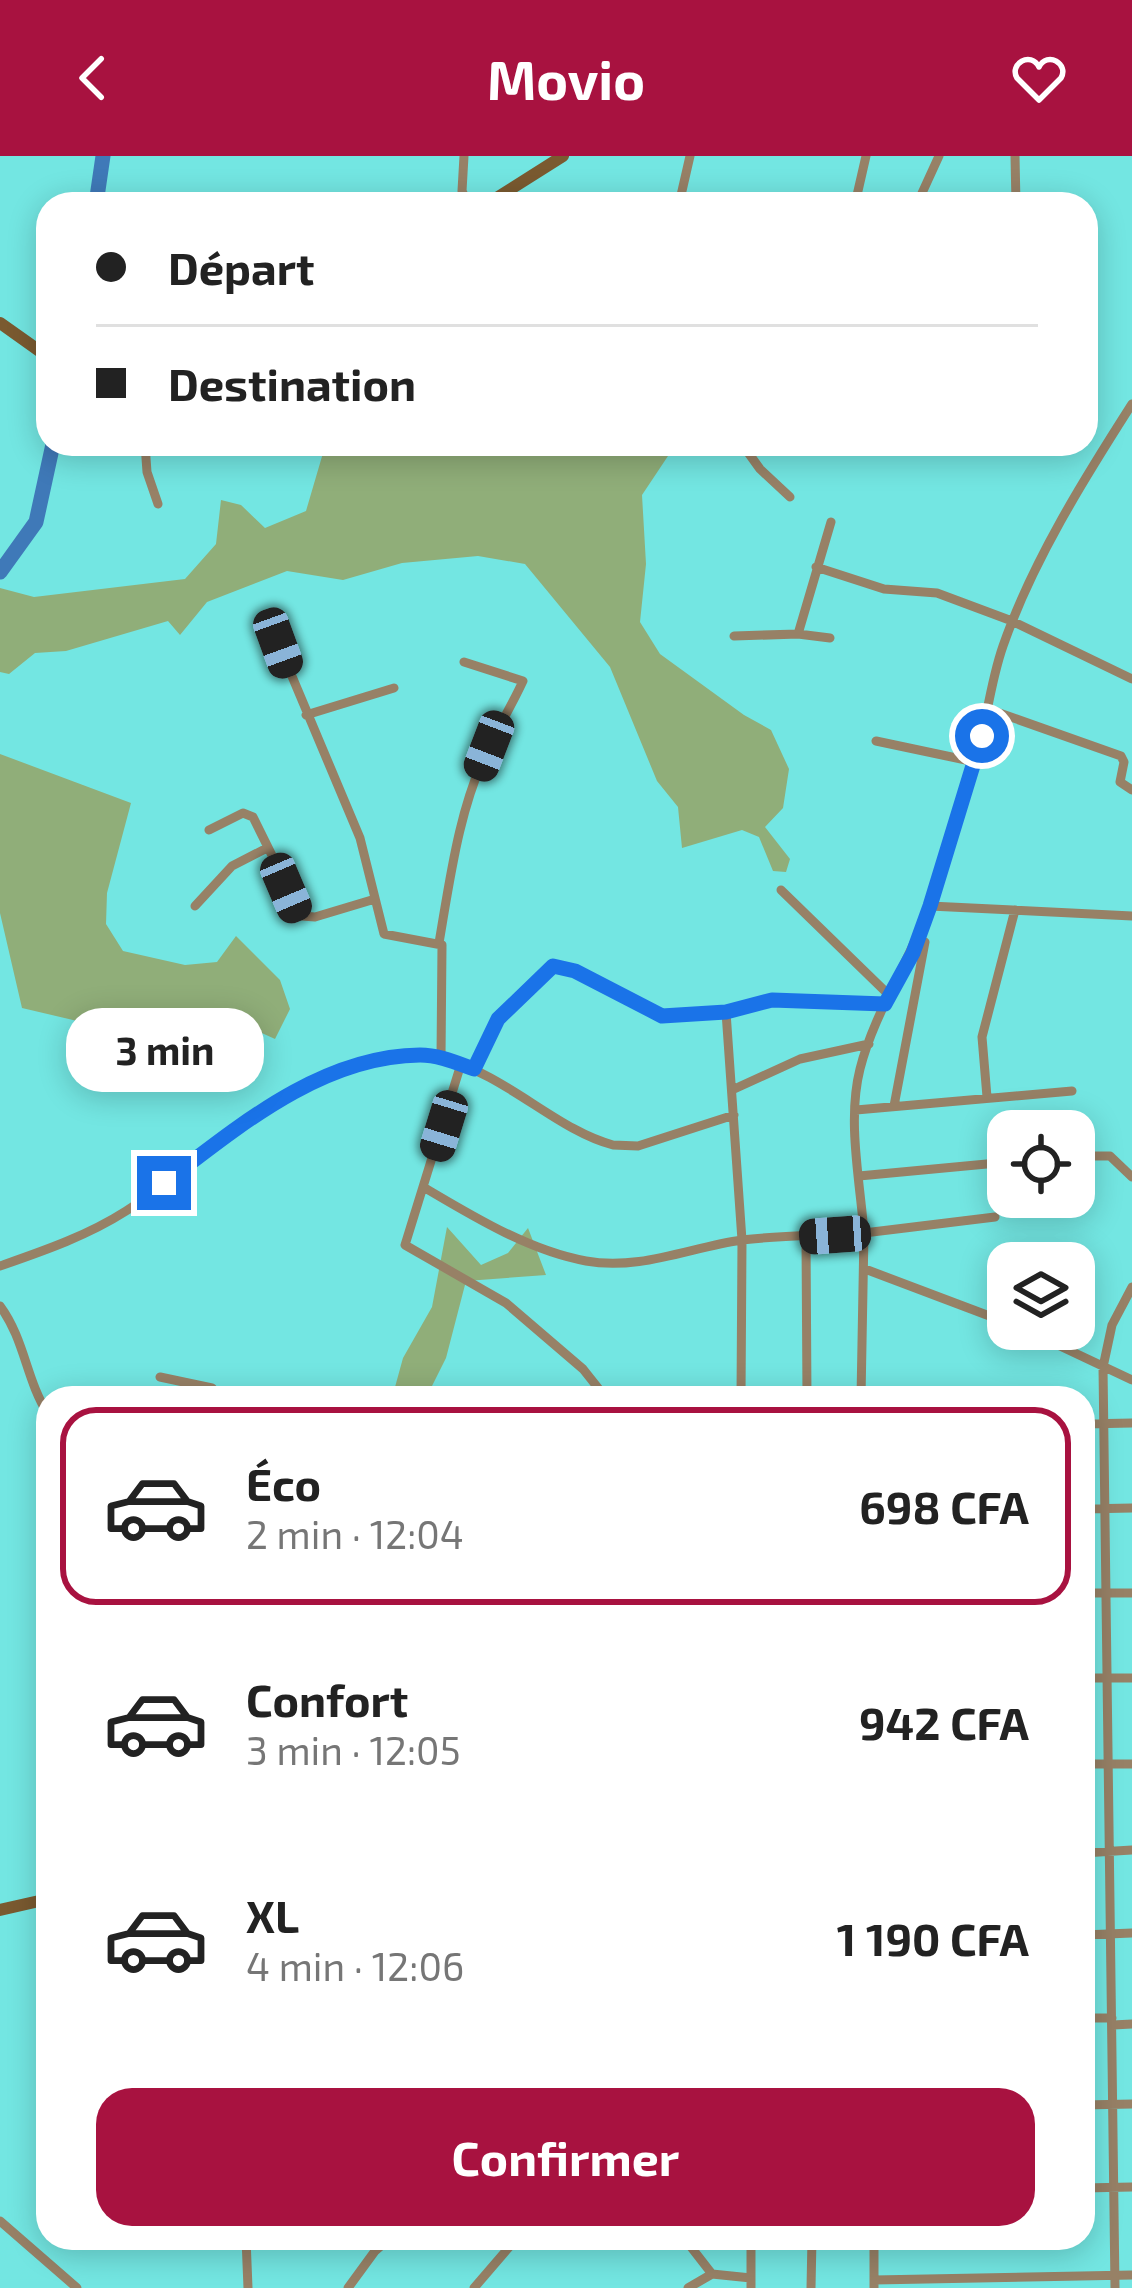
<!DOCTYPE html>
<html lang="fr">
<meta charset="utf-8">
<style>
body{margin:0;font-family:"Exo 2",sans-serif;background:#f2f2f2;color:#222;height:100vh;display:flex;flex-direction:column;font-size:45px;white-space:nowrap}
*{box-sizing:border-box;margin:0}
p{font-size:39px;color:#767676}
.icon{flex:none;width:66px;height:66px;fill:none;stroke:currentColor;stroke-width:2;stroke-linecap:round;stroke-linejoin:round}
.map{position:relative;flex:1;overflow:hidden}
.panel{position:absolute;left:36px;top:1230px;width:1059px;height:864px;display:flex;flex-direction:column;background:#fff;border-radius:36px;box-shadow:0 6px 30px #0003}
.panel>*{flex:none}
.guide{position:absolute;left:36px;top:36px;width:1062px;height:264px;border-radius:36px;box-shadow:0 6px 30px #0003;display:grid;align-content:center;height:264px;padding:0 60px;background:#fff}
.controls{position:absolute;left:987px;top:954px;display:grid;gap:24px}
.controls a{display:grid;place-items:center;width:108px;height:108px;border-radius:24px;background:#fff;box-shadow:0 6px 30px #0003;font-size:60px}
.end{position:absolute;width:54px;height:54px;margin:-27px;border:15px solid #1a73e8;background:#fff;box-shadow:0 0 0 6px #fff}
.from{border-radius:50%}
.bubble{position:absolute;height:84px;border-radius:36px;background:#fff;box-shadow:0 6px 30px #0003;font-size:39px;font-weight:700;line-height:84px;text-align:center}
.car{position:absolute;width:36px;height:72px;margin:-36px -18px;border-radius:15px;box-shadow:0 0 9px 3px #0007;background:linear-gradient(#222 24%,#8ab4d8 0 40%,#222 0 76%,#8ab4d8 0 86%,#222 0)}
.guide b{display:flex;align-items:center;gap:42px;height:114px;font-size:45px}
.guide b+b{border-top:3px solid #e0e0e0}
.guide i{width:30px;height:30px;background:#222}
ul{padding:21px 0 0;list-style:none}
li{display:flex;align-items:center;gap:36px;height:198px;margin:0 24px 18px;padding:0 36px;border:6px solid transparent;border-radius:36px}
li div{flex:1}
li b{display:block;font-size:45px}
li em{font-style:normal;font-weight:700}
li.on{border-color:#a81240}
li>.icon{width:108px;height:108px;stroke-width:1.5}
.button{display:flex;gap:24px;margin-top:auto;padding:24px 60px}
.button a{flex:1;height:138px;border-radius:36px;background:#a81240;color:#fff;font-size:48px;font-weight:700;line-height:138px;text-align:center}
header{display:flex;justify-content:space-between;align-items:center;height:156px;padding:0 60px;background:#a81240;color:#fff;font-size:54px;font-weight:700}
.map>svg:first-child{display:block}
.green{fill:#90ae79}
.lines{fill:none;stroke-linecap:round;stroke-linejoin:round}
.river{stroke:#3f79b8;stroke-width:15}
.street{stroke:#978166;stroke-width:9}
.secondary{stroke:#7a5a30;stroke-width:12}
.route{stroke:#1a73e8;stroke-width:15}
</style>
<header><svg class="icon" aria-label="back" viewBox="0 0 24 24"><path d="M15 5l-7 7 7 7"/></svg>Movio<svg class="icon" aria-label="heart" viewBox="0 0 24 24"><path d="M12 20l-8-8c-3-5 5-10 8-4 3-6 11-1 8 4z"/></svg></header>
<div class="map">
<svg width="1132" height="2132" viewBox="0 0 1132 2132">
<rect width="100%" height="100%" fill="#73e6e2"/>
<path class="green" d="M337 288 518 292 531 288H676L642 339 646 408 640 466 660 498 744 559 771 574 789 613 783 652 765 671 790 703 786 716 773 715 759 681 742 674 682 692 678 651 657 625 610 511 525 408 478 400 402 407 343 424 287 415 207 446 180 479 168 465 66 495 35 497 9 518 0 516V432L34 441 185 423 216 388 221 344 241 349 265 372 306 355 323 297Z
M0 598 131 647 107 737 106 768 123 795 185 809 217 806 236 780 280 824 290 853 275 883 218 857 185 861 156 874 124 876 22 852 0 757Z
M447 1071 481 1109 508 1097 528 1072 546 1119 466 1125 446 1202 426 1242H392L403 1202 432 1151Z"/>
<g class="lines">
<path class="river" d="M96 48 103 0
M0 416 36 366 53 288"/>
<path class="street" d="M464 0 462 35 468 48
M1015 0 1016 48
M679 48 690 0
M855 48 866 0
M917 48 939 0
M145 288 147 316 158 348
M742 288 760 313 790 341
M816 411 884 433 937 437 1012 465 1132 523
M798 478 830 482
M734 480 798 478 831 366
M278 487 360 682 384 778 442 789 441 902
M988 553 1121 600 1124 606 1120 626 1132 634
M306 559 394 532
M876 585 975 606
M209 674 243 657 253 661 302 760 315 761 375 743
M781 734 889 839
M195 750 232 710 267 692
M930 750 1132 760
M439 787C450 723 459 652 488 593 499 570 512 549 523 525L464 506
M726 856 742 1084 741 1242
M461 908 405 1089 506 1147 583 1213 606 1242
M474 913 498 863 553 810 575 815 662 859 726 856 772 844 885 848
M732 934 800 903 869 888
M987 941 982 881 1015 754
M894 950 925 786
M856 954 1072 935
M1074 1000H1110L1132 1021
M859 1020 1008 1006
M425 1032C474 1061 530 1095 586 1105 639 1115 691 1091 742 1084 782 1079 824 1080 864 1077L861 1242
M995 1061 864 1077C860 1025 847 964 860 913 875 854 912 803 931 745 947 699 963 653 976 606 986 568 990 527 1003 490 1032 406 1084 323 1132 248
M806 1081 807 1242
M0 1110C43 1095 87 1080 126 1055 214 1000 271 930 377 906 398 901 420 897 441 902 506 918 556 974 613 989L638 990 734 959
M865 1113 1008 1167
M0 1150C25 1184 26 1224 48 1258
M1024 1173 1132 1224
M160 1221 212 1232 222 1242
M1083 1268 1132 1267
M1083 1353 1132 1352
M1083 1437H1132
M1083 1522H1132
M1083 1608H1132
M1083 1697 1132 1694
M1083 1779 1132 1777
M1083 1862H1112
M1113 1869 1132 1868
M1083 1949 1132 1948
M1083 2032 1132 2031
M0 2065 77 2132
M246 2082 248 2132
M684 2082 712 2118 751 2122
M874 2124 1132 2119
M348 2132 375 2095 390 2082
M474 2132 517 2082
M688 2132 712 2118
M751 2132V2082
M811 2132 812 2082
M874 2132V2082
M1115 2132 1103 1211 1112 1169 1132 1131"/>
<path class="secondary" d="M487 48 563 0
M0 167 48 201
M0 1754 48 1743"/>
</g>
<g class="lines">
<path class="route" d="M164 1027C238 971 321 900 420 899 439 899 457 907 474 913L498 863 553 810 575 815 662 860 726 856 772 844 885 848 913 797 930 750 982 580"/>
</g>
</svg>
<div class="controls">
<a><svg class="icon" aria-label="locate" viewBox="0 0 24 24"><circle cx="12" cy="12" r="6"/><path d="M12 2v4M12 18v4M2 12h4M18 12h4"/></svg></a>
<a><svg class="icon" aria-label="layers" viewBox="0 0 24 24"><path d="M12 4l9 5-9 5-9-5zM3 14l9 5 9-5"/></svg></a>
</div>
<i class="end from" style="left:982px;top:580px"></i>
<i class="end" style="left:164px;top:1027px"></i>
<div class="bubble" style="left:66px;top:852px;width:198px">3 min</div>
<i class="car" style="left:278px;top:487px;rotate:160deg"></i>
<i class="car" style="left:489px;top:590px;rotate:201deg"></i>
<i class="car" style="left:286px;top:732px;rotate:157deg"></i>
<i class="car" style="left:444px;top:970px;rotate:197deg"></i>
<i class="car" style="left:835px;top:1079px;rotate:266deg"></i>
<div class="guide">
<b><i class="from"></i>Départ</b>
<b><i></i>Destination</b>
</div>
<section class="panel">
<ul>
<li class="on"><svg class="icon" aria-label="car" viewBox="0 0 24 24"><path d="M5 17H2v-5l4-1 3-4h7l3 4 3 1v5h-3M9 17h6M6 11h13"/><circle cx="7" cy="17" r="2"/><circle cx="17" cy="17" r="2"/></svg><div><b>Éco</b><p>2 min · 12:04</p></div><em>698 CFA</em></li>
<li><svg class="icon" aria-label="car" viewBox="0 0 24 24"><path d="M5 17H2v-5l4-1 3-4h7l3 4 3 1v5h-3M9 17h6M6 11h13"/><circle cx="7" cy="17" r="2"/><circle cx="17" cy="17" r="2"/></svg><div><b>Confort</b><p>3 min · 12:05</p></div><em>942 CFA</em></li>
<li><svg class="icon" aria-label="car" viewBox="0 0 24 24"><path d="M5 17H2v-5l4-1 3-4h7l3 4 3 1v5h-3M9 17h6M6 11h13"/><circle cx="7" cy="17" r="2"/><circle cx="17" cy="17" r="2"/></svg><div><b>XL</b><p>4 min · 12:06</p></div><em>1 190 CFA</em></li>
</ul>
<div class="button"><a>Confirmer</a></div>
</section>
</div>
